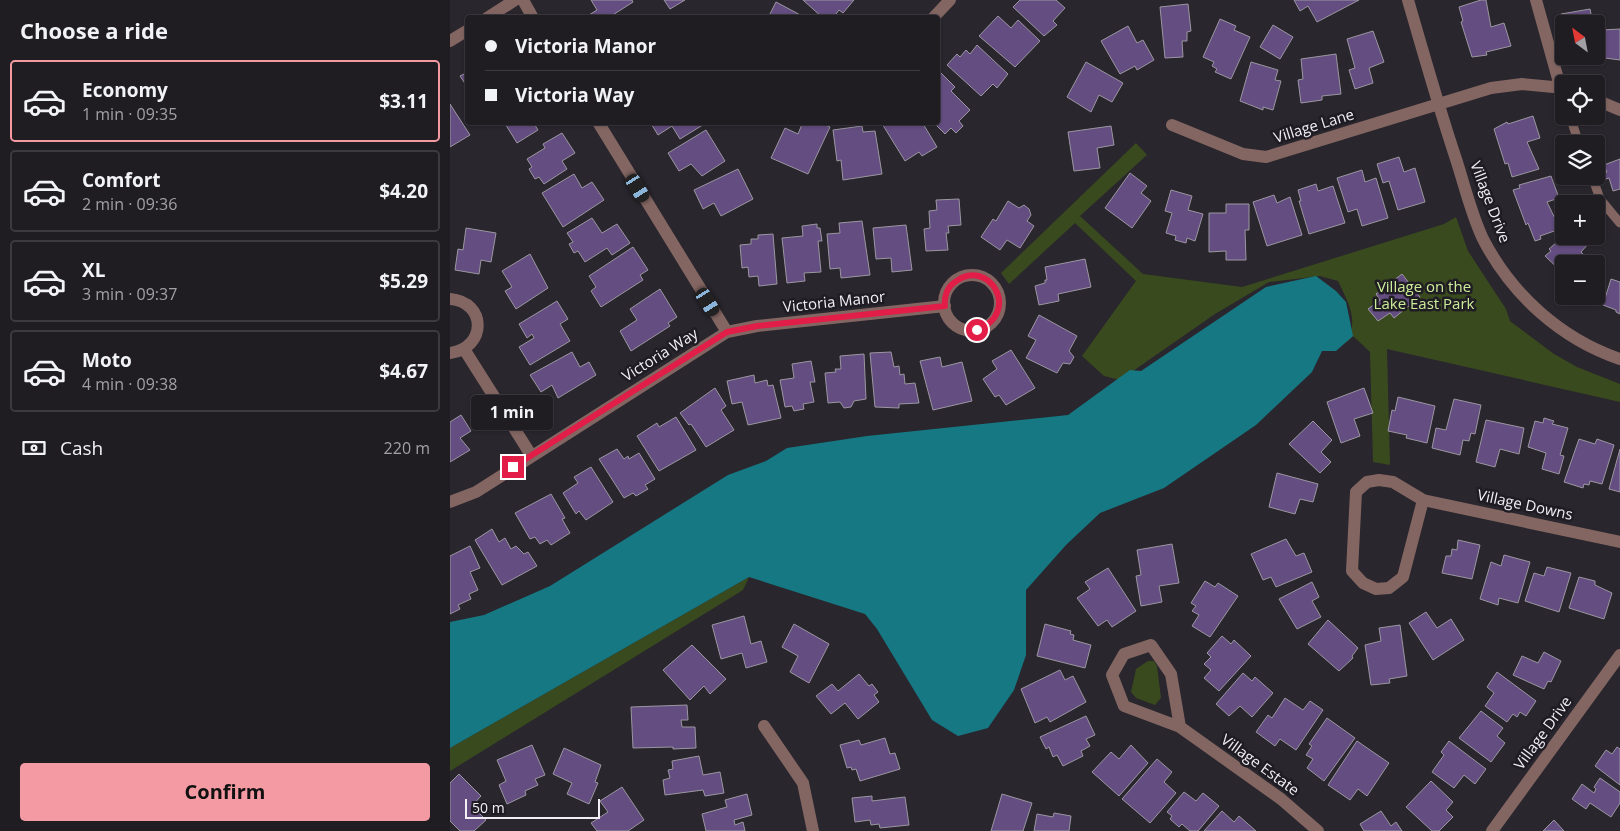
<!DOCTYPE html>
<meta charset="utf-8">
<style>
body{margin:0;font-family:"Open Sans",sans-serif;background:#27252a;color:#f1f3f6;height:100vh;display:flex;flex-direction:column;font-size:19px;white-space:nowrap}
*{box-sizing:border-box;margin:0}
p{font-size:16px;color:#a1a1a5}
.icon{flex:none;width:28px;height:28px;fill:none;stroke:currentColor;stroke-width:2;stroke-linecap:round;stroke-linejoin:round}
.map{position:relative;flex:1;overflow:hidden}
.panel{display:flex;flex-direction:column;background:#1f1c22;width:450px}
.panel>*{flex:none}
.banner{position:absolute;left:15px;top:15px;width:475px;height:110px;border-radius:5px;box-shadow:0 1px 4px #0004,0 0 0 1px #3c3a40;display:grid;align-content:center;height:110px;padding:0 20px;background:#1f1c22}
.needle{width:32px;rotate:328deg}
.controls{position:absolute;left:1105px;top:15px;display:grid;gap:10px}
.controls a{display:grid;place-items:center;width:50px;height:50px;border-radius:5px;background:#1f1c22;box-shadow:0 1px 4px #0004,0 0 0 1px #3c3a40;font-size:25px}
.scale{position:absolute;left:15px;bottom:12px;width:135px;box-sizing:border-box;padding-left:5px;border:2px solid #f1eff5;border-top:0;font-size:14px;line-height:18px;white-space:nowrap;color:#f1eff5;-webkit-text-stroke:4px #1f1c24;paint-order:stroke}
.end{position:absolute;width:22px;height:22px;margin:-11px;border:6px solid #e11d48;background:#fff;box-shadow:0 0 0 2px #fff}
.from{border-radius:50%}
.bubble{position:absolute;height:35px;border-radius:5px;background:#1f1c22;box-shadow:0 1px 4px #0004,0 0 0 1px #3c3a40;font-size:16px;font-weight:700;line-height:35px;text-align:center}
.car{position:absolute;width:15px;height:30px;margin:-15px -8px;border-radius:6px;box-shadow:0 0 4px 1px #0007;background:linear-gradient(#222 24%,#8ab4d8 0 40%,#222 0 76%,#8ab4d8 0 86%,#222 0)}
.banner b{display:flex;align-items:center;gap:18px;height:48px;font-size:19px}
.banner b+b{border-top:1px solid #3c3a40}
.banner i{width:12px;height:12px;background:#f1f3f6}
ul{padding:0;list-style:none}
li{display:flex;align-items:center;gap:15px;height:82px;margin:0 10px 8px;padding:0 10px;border:2px solid #3c3a40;border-radius:5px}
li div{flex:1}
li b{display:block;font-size:19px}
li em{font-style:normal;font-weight:700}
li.current{border-color:#f49aa3}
li>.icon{width:45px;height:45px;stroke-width:1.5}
h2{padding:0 20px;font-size:22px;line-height:60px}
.pay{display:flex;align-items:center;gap:12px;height:55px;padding:0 20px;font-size:19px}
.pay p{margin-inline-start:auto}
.button{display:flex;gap:10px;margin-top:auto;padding:10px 20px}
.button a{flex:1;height:58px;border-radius:5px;background:#f49aa3;color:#111;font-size:20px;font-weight:700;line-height:58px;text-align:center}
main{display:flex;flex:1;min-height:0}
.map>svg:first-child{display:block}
.green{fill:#394a1e}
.water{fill:#167883}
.building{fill:#644d80;stroke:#9b97a1}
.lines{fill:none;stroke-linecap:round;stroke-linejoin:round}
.service{stroke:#836662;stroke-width:9}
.minor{stroke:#836662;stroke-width:12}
.route{stroke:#e11d48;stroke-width:6}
.labels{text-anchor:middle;stroke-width:5;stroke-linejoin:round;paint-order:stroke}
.street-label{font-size:15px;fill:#f1eff5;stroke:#1f1c24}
.park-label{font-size:15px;fill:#cbed99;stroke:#1f1c24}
</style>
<main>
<section class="panel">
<h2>Choose a ride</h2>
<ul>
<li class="current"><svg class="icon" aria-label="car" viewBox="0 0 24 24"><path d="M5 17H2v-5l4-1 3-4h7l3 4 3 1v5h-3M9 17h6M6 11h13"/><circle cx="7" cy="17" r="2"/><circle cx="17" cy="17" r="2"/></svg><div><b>Economy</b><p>1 min · 09:35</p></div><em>$3.11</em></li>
<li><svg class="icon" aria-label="car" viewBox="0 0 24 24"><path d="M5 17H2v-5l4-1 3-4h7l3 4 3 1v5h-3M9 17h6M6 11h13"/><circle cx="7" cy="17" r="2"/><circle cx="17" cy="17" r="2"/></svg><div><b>Comfort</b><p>2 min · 09:36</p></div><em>$4.20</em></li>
<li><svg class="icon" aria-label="car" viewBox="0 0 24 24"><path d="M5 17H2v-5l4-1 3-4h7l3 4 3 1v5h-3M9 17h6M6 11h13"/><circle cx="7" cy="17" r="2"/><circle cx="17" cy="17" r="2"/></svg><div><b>XL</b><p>3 min · 09:37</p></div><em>$5.29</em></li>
<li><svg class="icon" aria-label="car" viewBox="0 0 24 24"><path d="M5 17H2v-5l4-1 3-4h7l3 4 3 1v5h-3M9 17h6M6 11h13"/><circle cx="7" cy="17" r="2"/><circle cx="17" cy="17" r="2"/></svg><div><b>Moto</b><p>4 min · 09:38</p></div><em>$4.67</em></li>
</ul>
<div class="pay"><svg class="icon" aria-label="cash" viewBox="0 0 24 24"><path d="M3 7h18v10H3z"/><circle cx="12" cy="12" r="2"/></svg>Cash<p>220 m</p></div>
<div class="button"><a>Confirm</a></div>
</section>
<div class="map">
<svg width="1170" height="831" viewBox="0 0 1170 831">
<rect width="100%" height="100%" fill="#29262d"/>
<path class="green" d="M686 143 697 155 630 216 693 274 792 287 994 224 1006 217 1018 251 1056 309 1060 321 1104 354 1127 367 1170 384V402L937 349 940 465 923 462 920 352 903 336 897 342C909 318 898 303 888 281L870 276 819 282 765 314 670 380 654 376 632 356 686 281 625 223 559 284 551 273Z
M299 577 293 590 0 771V748Z
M698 661H704L707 666 711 698 705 705 686 698 681 692 686 669Z"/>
<path class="water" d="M866 276 886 291 896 302 903 336 886 351H872L862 372 806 425 714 488 650 513 616 545 576 590V655L564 690 538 728 508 736 482 720 427 629 415 614 299 577 0 748V622L34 615 100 586 278 475 316 461 337 448 417 436 618 415 680 370 691 371 816 287Z"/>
<path class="building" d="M141 0H182L183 2 158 18H134L147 10Z
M214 0H235L220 9Z
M353 0H404L393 13 389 10 383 18H373Z
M570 0H606L615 8 603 21 607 25 594 36 563 7Z
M844 0H909L867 22 858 6 850 11Z
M1031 0H1036L1041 27 1054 23 1061 46 1036 52 1037 55 1022 57 1011 22 1013 21 1009 7Z
M326 2 356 18H318Z
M738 4 741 31 737 32V41H732L733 57 715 58 710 7Z
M1140 9 1143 24H1114V29L1111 14Z
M548 16 561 28 568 20 590 41 565 67 529 36Z
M770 19 786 26 784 30 800 37 781 79 765 72 767 69 762 66 764 62 753 57Z
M823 25 843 37 830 59 810 47Z
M678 26 687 43 693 40 704 60 687 70 685 66 670 74 651 41Z
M1170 29V60L1155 58 1152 30Z
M923 31 934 62 919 68 923 83 905 89 899 70 905 68 897 39Z
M527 45 558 74 547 88 543 84 531 96 497 65 507 54 510 57 516 50 520 54Z
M886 54 891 94 872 96V100L851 103 848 80 853 79 851 59Z
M636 62 673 83 662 102 649 95 641 112 617 97Z
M801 62 828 70 825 80 831 81 823 110 813 107V110L790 101Z
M18 72V88L10 76Z
M490 72 505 87 501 91 520 110 509 121 513 126 506 133 501 128 495 134 483 122H488V74Z
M0 104 20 135 0 147Z
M1083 116 1090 138 1077 142 1089 169 1062 177 1058 163 1055 164 1044 129 1057 122 1058 124Z
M54 122H83L88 130 67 143Z
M200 122H255L256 123 230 139 222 126 208 135Z
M353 122H369L380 127 358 174 321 158 335 128 348 134Z
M431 122H472L487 147 472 156 469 152 455 161Z
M412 126 413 132 425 131 432 174 393 180 391 160 387 161 383 130Z
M661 126 664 145 647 148 650 168 624 171 618 132Z
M256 130 275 161 252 176 241 164 229 171 218 153Z
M112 133 125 153 112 161 117 169 94 184 89 177 85 179 79 169 82 167 77 159 95 148 93 144Z
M949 157 954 172 965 168 975 202 948 210 939 181 933 183 927 164Z
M1170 159V189L1163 191 1159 178 1156 179 1154 174 1157 172 1154 165Z
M288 169 303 199 271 216 264 203 253 209 244 190Z
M912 170 915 182 926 178 938 218 912 226 907 209 898 212 887 178Z
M680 173 697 186 691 193 701 201 682 228 655 208Z
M124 174 132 188 142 182 154 200 113 227 92 193Z
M1101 176 1109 198 1097 202 1110 229 1090 236 1091 239 1085 241 1078 223 1076 225 1063 190 1070 188 1069 185Z
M866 184 868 191 883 186 895 223 859 234 849 201H851L848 190Z
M721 190 742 196 738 210 753 214 745 241 737 238 736 243 725 240 726 236 716 233 722 213 715 211Z
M824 195 827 203 840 197 852 235 817 246 803 202Z
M509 199 511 225 498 226 499 233H496L498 250 476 251 474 229 480 228 479 211 487 210 486 200Z
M558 201 569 208 574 205 579 209 581 215 577 221 584 226 570 248 557 240 550 250 531 237 543 219 546 221Z
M776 204H799V230H795L796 260H776V251L759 252V213H776Z
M142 218 152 233 167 224 180 243 162 255 157 248 135 262 128 251 124 253 119 244 123 242 117 233Z
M412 221 420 275 391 278 390 268 380 269 377 234 390 233 389 223Z
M367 224V228H370L372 241H368L371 272 354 273 355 281 337 283 332 238 353 236 352 226Z
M456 225 462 270 442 272 441 258 426 259 423 228Z
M16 228 46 233 41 262 31 260 29 274 5 270 8 249 13 250Z
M323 234 327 284 309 286 308 276 299 277 298 267 292 268 290 245 301 244V239H308V235Z
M1114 236H1133L1139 243 1131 252 1141 262 1143 260 1154 271 1146 278V264H1114V274L1095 256 1101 251 1099 249Z
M183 247 198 270 190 275 193 280 151 307 141 291 146 287 139 276Z
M80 254 98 288 66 309 55 291 62 287 52 271Z
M635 259 641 287 608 294 609 301 589 305 585 286 595 283V280H597L595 267Z
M952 274 970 297 944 318 940 313 928 321 918 309 930 300 926 294Z
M1161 279 1170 282V314L1166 312V310L1153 305Z
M210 289 227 317 218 323 220 326 181 351 170 331 187 320 180 309Z
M107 301 118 319 110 324 120 341 80 365 69 347 84 338 82 334 77 338 69 324Z
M589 315 627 336 619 351 624 357 620 364 613 363 607 373 576 358 586 340 578 336Z
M561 350 585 388 556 405 549 395 545 397 533 379 547 369 542 361Z
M122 352 130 367 139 362 146 375 108 398 102 385 91 392 80 375Z
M441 352 444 367 449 366 450 375 454 374 455 384 465 383 469 403 449 404V408L425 407 420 353Z
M414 354 416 399 404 401 401 407 394 408 390 402 378 403 375 373 386 372 385 369H391L390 356Z
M490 357 492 367 512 362 522 401 483 410 470 361Z
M361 361 365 382H360L364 402 353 404 354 409 344 411 342 406 335 407 330 380 344 378 342 364Z
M304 375 305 383 317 380 318 386 323 385 331 418 298 425 292 402 282 404 277 381Z
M265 388 276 406 271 410 284 430 256 447 241 424 239 425 230 413Z
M914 388 923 413 904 419 910 436 891 443 877 402Z
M948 397 985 406 977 443 956 438 957 435 938 431 942 410 945 411Z
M1004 399 1031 405 1025 434 1021 433 1019 441 1013 440 1010 455 982 448 986 428 996 430Z
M11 415 21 431 10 438 20 450 0 462V422Z
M226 417 246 450 209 471 187 436 207 423 209 427Z
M1094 418 1104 421 1102 424 1118 428 1110 455 1114 456 1109 474 1092 469 1096 453 1078 447 1085 421 1093 423Z
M1036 420 1074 428 1069 454 1050 449 1045 467 1026 462Z
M863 421 882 440 871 452 881 462 870 473 839 444Z
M1129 439 1145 444 1147 439 1164 445 1152 484 1140 481 1139 485 1134 484 1133 488 1114 482Z
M167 449 174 459 178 456 179 459 189 453 205 479 195 485 198 489 186 496 183 493 174 498 149 459Z
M1170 449V492L1159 489Z
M141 467 163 502 136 520 129 511 126 514 113 493 128 483 124 477Z
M827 473 868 484 863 502 850 499 845 514 819 507Z
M101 494 115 518 112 519 120 533 101 545 97 540 90 544 85 537 80 539 65 513Z
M42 529 49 542 55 538 61 549 66 546 74 554 78 552 87 566 52 585 25 540Z
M836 539 846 556 854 553 862 572 826 587 821 577 813 580 801 554Z
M1008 540 1030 545 1022 579 992 573 996 556H1001L1002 549 1007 550Z
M722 544 729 583 709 586 712 602 691 606 686 576 691 575 687 550Z
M20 546 30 568 20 572 28 590 19 594 21 599 8 605 10 609 0 614V556Z
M1054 555 1080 562 1068 603 1049 598 1048 605 1030 599 1041 562 1051 566Z
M1097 567 1121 573 1109 612 1075 601 1084 573 1094 576Z
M658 568 686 611 662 627 657 620 648 626 627 598 640 589 635 582Z
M1129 577 1145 581V585L1162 593 1154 619 1119 608Z
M755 581 765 587 768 583 788 596 760 637 742 626 749 615 742 611 746 606 741 603Z
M862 582 869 597 862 601 871 617 847 629 829 599Z
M976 612 987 628 1001 619 1014 640 983 660 959 623Z
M294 616 301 644 311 641 317 662 296 668 292 653 271 659 262 625Z
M878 620 908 648 902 656 903 658 889 671 858 644Z
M344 624 379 644 359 683 340 672 348 656 332 647Z
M595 624 621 631 620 634 624 635 623 640 641 645 635 668 587 656Z
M950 625 957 676 939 679 940 683 921 685 915 645 931 641 929 628Z
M772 636 781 644 784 640 801 656 769 691 754 678 761 670 754 664 761 657 757 653Z
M242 645 276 679 260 694 254 686 240 700 213 670Z
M1094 652 1111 661 1101 682 1098 681 1094 689 1063 675 1072 656 1088 663Z
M610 670 615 680 623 676 636 702 600 722 597 717 585 723 571 689Z
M1047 672 1086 701 1076 716 1070 712 1067 717 1063 714 1057 722 1035 706 1044 693 1037 687Z
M793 673 802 681 805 677 823 693 802 717 790 706 779 716 766 704Z
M409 674 419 686 422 684 428 692 424 695 429 702 408 719 395 703 381 714 366 696 382 684 388 691Z
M835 698 853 710 860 701 873 710 846 750 830 739 825 746 806 732 818 715 822 718Z
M237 705 238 720H231L232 727H245L246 748 223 749V747L183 748 181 707Z
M1031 711 1053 728 1047 736 1055 743 1041 762 1009 738Z
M636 716 645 735 636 739 640 746 631 751 633 756 613 766 607 755 603 757 599 747 596 749 590 737Z
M877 718 905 738 874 781 857 768 863 759 856 755 862 746 859 744Z
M435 738 440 754 445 753 450 769 410 781 406 769 402 770 401 767 397 768 390 745 409 740 411 745Z
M907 741 939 763 917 796 908 789 900 800 878 785Z
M999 741 1036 769 1025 784 1014 775 1004 788 982 772 994 755 991 752Z
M82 745 95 775 85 779 88 785 75 791 76 795 57 804 49 785 56 781 47 760Z
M681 745 698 763 669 796 642 772 661 752 669 759Z
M1167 747 1170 749V785L1145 766 1156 750 1162 754Z
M114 748 151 765 145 782 148 783 139 804 117 794 122 783 103 774Z
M249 756 253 775 270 772 274 793 255 796 253 790 215 795 213 780 220 778 218 770 223 769 222 761Z
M707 759 722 772 714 782 726 793 700 823 672 799Z
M9 774 31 796 22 806 36 820 24 831H10L0 821V783Z
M1150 778 1170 792V803L1161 817 1140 803 1136 809 1122 799 1132 784 1144 793 1146 789 1144 787Z
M981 781 1003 802 996 810 1003 817 989 831H982L956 807Z
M172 787 194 820 178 831H147L141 823 158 812 150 801Z
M734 792 746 801 753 793 769 806 748 831H740L732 824 729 827 720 819 722 816 717 812Z
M297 794 302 815 284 820 285 825 293 822 295 831H256L252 814 277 807 275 800Z
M552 794 582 803 573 831H541Z
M422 796V801L455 797 459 825 430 828 429 824 421 825 420 820 405 822 402 798Z
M772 811 784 822 789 816 806 831H754Z
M931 811 941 826 946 822 952 831H914L910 824Z
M604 813 621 816 619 831H584L587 814 603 817Z
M1104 820 1114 831H1093Z"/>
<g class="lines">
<path class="service" d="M1120 116 1129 144
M1142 176 1150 199 1170 223"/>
<path class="minor" d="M73 0 83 18
M958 0C973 52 988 105 1005 156 1014 183 1021 214 1033 239 1062 295 1111 339 1170 359
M1086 0 1110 86
M37 18 65 0
M483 18 500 0
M0 41 18 30
M1146 100 1170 110
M148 122 277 332
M722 125 793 154 816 157 1041 88 1072 84 1114 88
M494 303a28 28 0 1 1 56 0a28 28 0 1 1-56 0Z
M0 299C37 302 37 348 0 353
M14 349 81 455
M973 500 953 577 939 588 926 589 913 583 902 571 906 492 917 482 929 480 943 482 973 500 1170 542
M0 502 26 492 277 332 307 326 495 306
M314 726 353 783 363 831
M730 727 721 674 701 645 674 654 662 675 674 706 730 727 831 799 868 831
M1042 831 1170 655"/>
</g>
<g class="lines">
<path class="route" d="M63 467 277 332 307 326 495 306C494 297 497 287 505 282 538 256 573 312 527 330"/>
</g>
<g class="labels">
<g class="street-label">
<text transform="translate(864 126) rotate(-17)" y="5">Village Lane</text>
<text transform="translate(1040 202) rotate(69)" y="5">Village Drive</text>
<text transform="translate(384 302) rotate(-6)" y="5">Victoria Manor</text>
<text transform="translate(210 355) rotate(-32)" y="5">Victoria Way</text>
<text transform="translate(1075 505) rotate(12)" y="5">Village Downs</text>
<text transform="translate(1093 733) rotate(-54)" y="5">Village Drive</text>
<text transform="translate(810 765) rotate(36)" y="5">Village Estate</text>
</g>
<g class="park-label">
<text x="974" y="292">Village on the<tspan x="974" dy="17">Lake East Park</tspan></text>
</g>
</g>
</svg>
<div class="controls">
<a><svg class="needle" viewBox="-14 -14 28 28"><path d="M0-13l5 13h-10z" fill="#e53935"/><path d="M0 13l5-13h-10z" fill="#a1a1a5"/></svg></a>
<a><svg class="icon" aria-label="locate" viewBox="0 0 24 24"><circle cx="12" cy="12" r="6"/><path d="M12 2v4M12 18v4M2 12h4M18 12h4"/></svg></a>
<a><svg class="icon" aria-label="layers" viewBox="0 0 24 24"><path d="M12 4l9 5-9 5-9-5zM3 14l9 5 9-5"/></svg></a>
<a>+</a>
<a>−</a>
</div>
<div class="scale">50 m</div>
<i class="end from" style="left:527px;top:330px"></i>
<i class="end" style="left:63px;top:467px"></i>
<div class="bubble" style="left:21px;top:395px;width:82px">1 min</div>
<i class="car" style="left:188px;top:188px;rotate:148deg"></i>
<i class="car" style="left:258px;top:302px;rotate:148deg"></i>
<div class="banner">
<b><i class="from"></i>Victoria Manor</b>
<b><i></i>Victoria Way</b>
</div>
</div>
</main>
